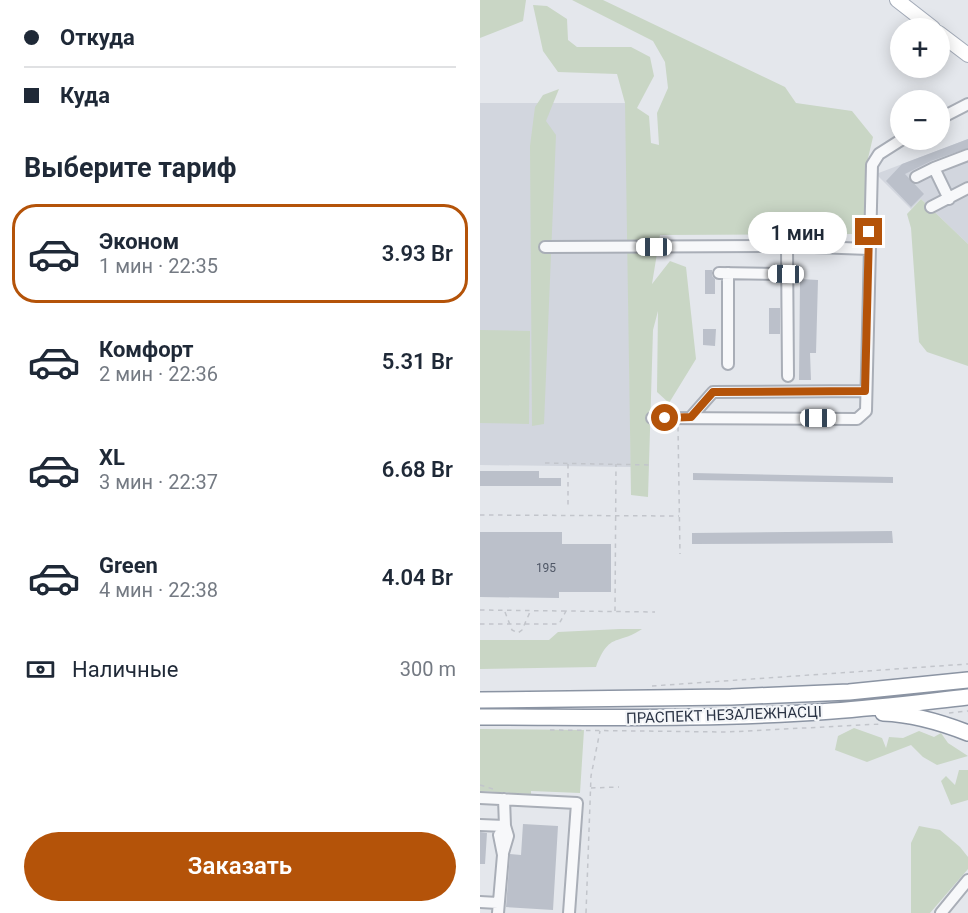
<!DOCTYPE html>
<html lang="ru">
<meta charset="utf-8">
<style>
body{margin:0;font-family:Roboto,sans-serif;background:#f2f2f3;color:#1f2937;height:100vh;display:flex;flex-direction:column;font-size:22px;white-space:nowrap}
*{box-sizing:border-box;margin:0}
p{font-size:20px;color:#747a83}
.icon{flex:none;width:33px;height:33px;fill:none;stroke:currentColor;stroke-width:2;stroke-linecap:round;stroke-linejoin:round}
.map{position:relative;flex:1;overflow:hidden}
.drawer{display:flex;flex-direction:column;background:#fff;width:480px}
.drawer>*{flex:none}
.hud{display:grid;align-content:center;height:132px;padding:0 24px;background:#fff}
.controls{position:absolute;left:410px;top:18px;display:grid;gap:12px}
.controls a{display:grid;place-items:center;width:60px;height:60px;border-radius:50%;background:#fff;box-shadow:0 3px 15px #0003;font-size:30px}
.end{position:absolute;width:27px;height:27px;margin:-14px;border:8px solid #b45309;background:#fff;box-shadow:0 0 0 3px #fff}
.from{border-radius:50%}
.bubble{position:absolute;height:42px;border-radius:21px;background:#fff;box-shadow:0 3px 15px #0003;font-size:20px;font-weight:600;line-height:42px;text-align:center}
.car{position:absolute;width:18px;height:36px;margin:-18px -9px;border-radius:8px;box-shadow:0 0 4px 2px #0007;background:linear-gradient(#fff 24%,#345 0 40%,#fff 0 76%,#345 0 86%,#fff 0)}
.hud b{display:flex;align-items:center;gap:21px;height:57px;font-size:22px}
.hud b+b{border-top:2px solid #e0e1e3}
.hud i{width:15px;height:15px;background:#1f2937}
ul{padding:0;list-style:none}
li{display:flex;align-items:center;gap:18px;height:99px;margin:0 12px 9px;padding:0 12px;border:3px solid transparent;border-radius:24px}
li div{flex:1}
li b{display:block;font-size:22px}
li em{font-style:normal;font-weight:600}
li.active{border-color:#b45309}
li>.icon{width:54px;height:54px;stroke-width:1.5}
h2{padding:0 24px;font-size:27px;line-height:72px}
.pay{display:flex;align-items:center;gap:15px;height:66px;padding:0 24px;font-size:22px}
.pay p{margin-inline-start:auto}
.button{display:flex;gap:12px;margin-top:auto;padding:12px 24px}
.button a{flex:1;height:69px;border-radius:36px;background:#b45309;color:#fff;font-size:24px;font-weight:600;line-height:69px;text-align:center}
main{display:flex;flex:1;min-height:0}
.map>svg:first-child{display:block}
.built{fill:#d2d6de}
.green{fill:#c9d6c5}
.building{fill:#bbc0ca}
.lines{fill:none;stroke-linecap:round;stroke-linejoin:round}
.minor-casing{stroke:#a9aeb7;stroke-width:14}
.major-casing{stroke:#a3abb8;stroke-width:16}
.highway-casing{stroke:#8b94a3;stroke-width:18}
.path{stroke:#c2c5cb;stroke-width:1.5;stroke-dasharray:4.5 4.5;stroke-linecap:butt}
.minor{stroke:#f7f8fa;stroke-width:10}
.major{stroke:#fff;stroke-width:14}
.highway{stroke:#fff;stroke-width:15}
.route{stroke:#b45309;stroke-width:8}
.labels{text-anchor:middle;stroke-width:4.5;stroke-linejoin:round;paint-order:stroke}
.number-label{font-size:12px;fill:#4f5766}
.street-label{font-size:15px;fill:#2b3445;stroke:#f4f6f9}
</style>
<main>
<section class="drawer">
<div class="hud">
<b><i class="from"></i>Откуда</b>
<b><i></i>Куда</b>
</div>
<h2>Выберите тариф</h2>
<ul>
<li class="active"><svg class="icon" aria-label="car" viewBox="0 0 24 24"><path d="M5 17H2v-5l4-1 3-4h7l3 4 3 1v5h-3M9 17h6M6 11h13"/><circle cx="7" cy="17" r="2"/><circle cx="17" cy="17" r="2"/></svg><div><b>Эконом</b><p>1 мин · 22:35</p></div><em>3.93 Br</em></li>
<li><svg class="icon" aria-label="car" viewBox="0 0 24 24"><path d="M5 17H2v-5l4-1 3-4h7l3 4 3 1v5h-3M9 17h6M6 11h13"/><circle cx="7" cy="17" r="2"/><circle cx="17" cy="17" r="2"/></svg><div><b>Комфорт</b><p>2 мин · 22:36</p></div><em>5.31 Br</em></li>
<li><svg class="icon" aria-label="car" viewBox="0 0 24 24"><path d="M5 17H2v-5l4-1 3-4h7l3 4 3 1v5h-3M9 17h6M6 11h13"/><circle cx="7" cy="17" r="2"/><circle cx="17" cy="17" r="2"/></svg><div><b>XL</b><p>3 мин · 22:37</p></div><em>6.68 Br</em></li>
<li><svg class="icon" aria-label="car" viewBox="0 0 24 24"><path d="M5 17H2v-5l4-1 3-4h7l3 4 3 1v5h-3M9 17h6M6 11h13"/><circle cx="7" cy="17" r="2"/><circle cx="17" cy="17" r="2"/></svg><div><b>Green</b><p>4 мин · 22:38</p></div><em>4.04 Br</em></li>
</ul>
<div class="pay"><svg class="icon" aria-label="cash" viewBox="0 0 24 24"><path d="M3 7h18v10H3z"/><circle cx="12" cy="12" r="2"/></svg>Наличные<p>300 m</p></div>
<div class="button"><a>Заказать</a></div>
</section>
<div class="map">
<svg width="488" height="913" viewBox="0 0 488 913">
<rect width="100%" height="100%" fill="#e4e7ec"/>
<path class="built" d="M0 103H146L151 467 0 465Z
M488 139V244L441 199 431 209 396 174Z"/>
<path class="green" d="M0 0H46L43 21 0 38Z
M92 0H123L305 87 316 103 372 111 393 137 386 167 384 225 374 234 180 235 172 284 190 261 206 267 216 359 189 403 177 392 178 311 173 330 168 497 151 495 145 103 137 74 78 72 63 51 53 5 67 6 87 19 88 40 97 47H151L170 57 174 76 157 108 169 116 171 143 179 145 177 113 188 88 185 62 173 41Z
M79 89 66 121 76 135 64 424 52 426 50 146 55 107 63 95Z
M441 199 488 244V366L447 352 439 342 431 228 427 214Z
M0 330 50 331 49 424 0 423Z
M140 629H162C137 646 130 631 116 667L0 669V640H69L78 632Z
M374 728 402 738 406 748 409 737 423 738 439 731 454 737 461 733 468 743 488 756 457 765 443 757 431 745 387 762 355 750 358 736Z
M0 729 104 730 100 793 51 791V794L0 791Z
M479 770H488V800L471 805 461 781 466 776 475 785Z
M439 826 460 830 480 847 488 857V869L450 913H431V843Z"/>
<path class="building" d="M488 139V148L451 161 425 174 444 194 431 207 406 181 422 164Z
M225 270H232V276L235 279V294H225Z
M320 279 338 280 336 353H330L331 380H319Z
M289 308H300V334H289Z
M223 329H236L235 346 223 345Z
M0 471H59V478H81V486H0Z
M213 473 413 477V483L213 480Z
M412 531 413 543 212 544V533Z
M0 532H82V544H131V592H79V598L0 597Z
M43 824 78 826 73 910 26 907 30 854 41 855Z
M0 832 7 833 5 864H0Z"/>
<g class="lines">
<g class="minor-casing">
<path id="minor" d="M459 119 488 104
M436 177 454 168
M469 199 454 168 488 155
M451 207 488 188
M307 246 308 376
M65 247 307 246 389 249
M239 273 306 274
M248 273V364
M211 417 233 392 385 391
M172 418 377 419 386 411 392 165 399 154 421 140
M0 798 97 803 89 913
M0 825 25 826 28 836 23 853
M0 902 18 903
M18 913 23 855 19 835 25 826 24 799
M461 913 488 880"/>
</g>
<g class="major-casing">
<path id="major" d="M417 0 453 28
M459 33 488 55"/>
</g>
<g class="highway-casing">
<path id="highway" d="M0 700 251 697 369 692 488 680
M403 713C433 714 460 722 488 733
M0 717C117 717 234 720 352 711 397 708 443 702 488 697"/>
</g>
<path class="path" d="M198 427 200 554
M65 463 173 465
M88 464V507
M0 515 199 516
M0 610 86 611
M135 611 136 464
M25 612 32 630 38 633 42 630 50 612
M0 624H79L86 611 175 612
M172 686 488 664
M469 713 488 711
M70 730 247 732 401 724
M0 785 13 789
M111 788 139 787
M106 913 111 776 120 731"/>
<use href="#minor" class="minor"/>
<use href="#major" class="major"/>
<use href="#highway" class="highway"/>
</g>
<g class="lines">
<path class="route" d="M185 418 211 417 233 392 385 391 389 232"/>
</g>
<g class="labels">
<g class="number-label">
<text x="66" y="572">195</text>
</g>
<g class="street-label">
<text transform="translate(244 715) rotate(-2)" y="5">ПРАСПЕКТ НЕЗАЛЕЖНАСЦІ</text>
</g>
</g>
</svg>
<div class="controls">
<a>+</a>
<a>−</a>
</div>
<i class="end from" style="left:185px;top:418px"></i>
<i class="end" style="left:389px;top:232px"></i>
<div class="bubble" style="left:268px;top:212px;width:99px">1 мин</div>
<i class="car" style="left:174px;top:247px;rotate:270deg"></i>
<i class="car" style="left:306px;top:274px;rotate:271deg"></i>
<i class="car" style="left:338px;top:418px;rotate:90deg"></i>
</div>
</main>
